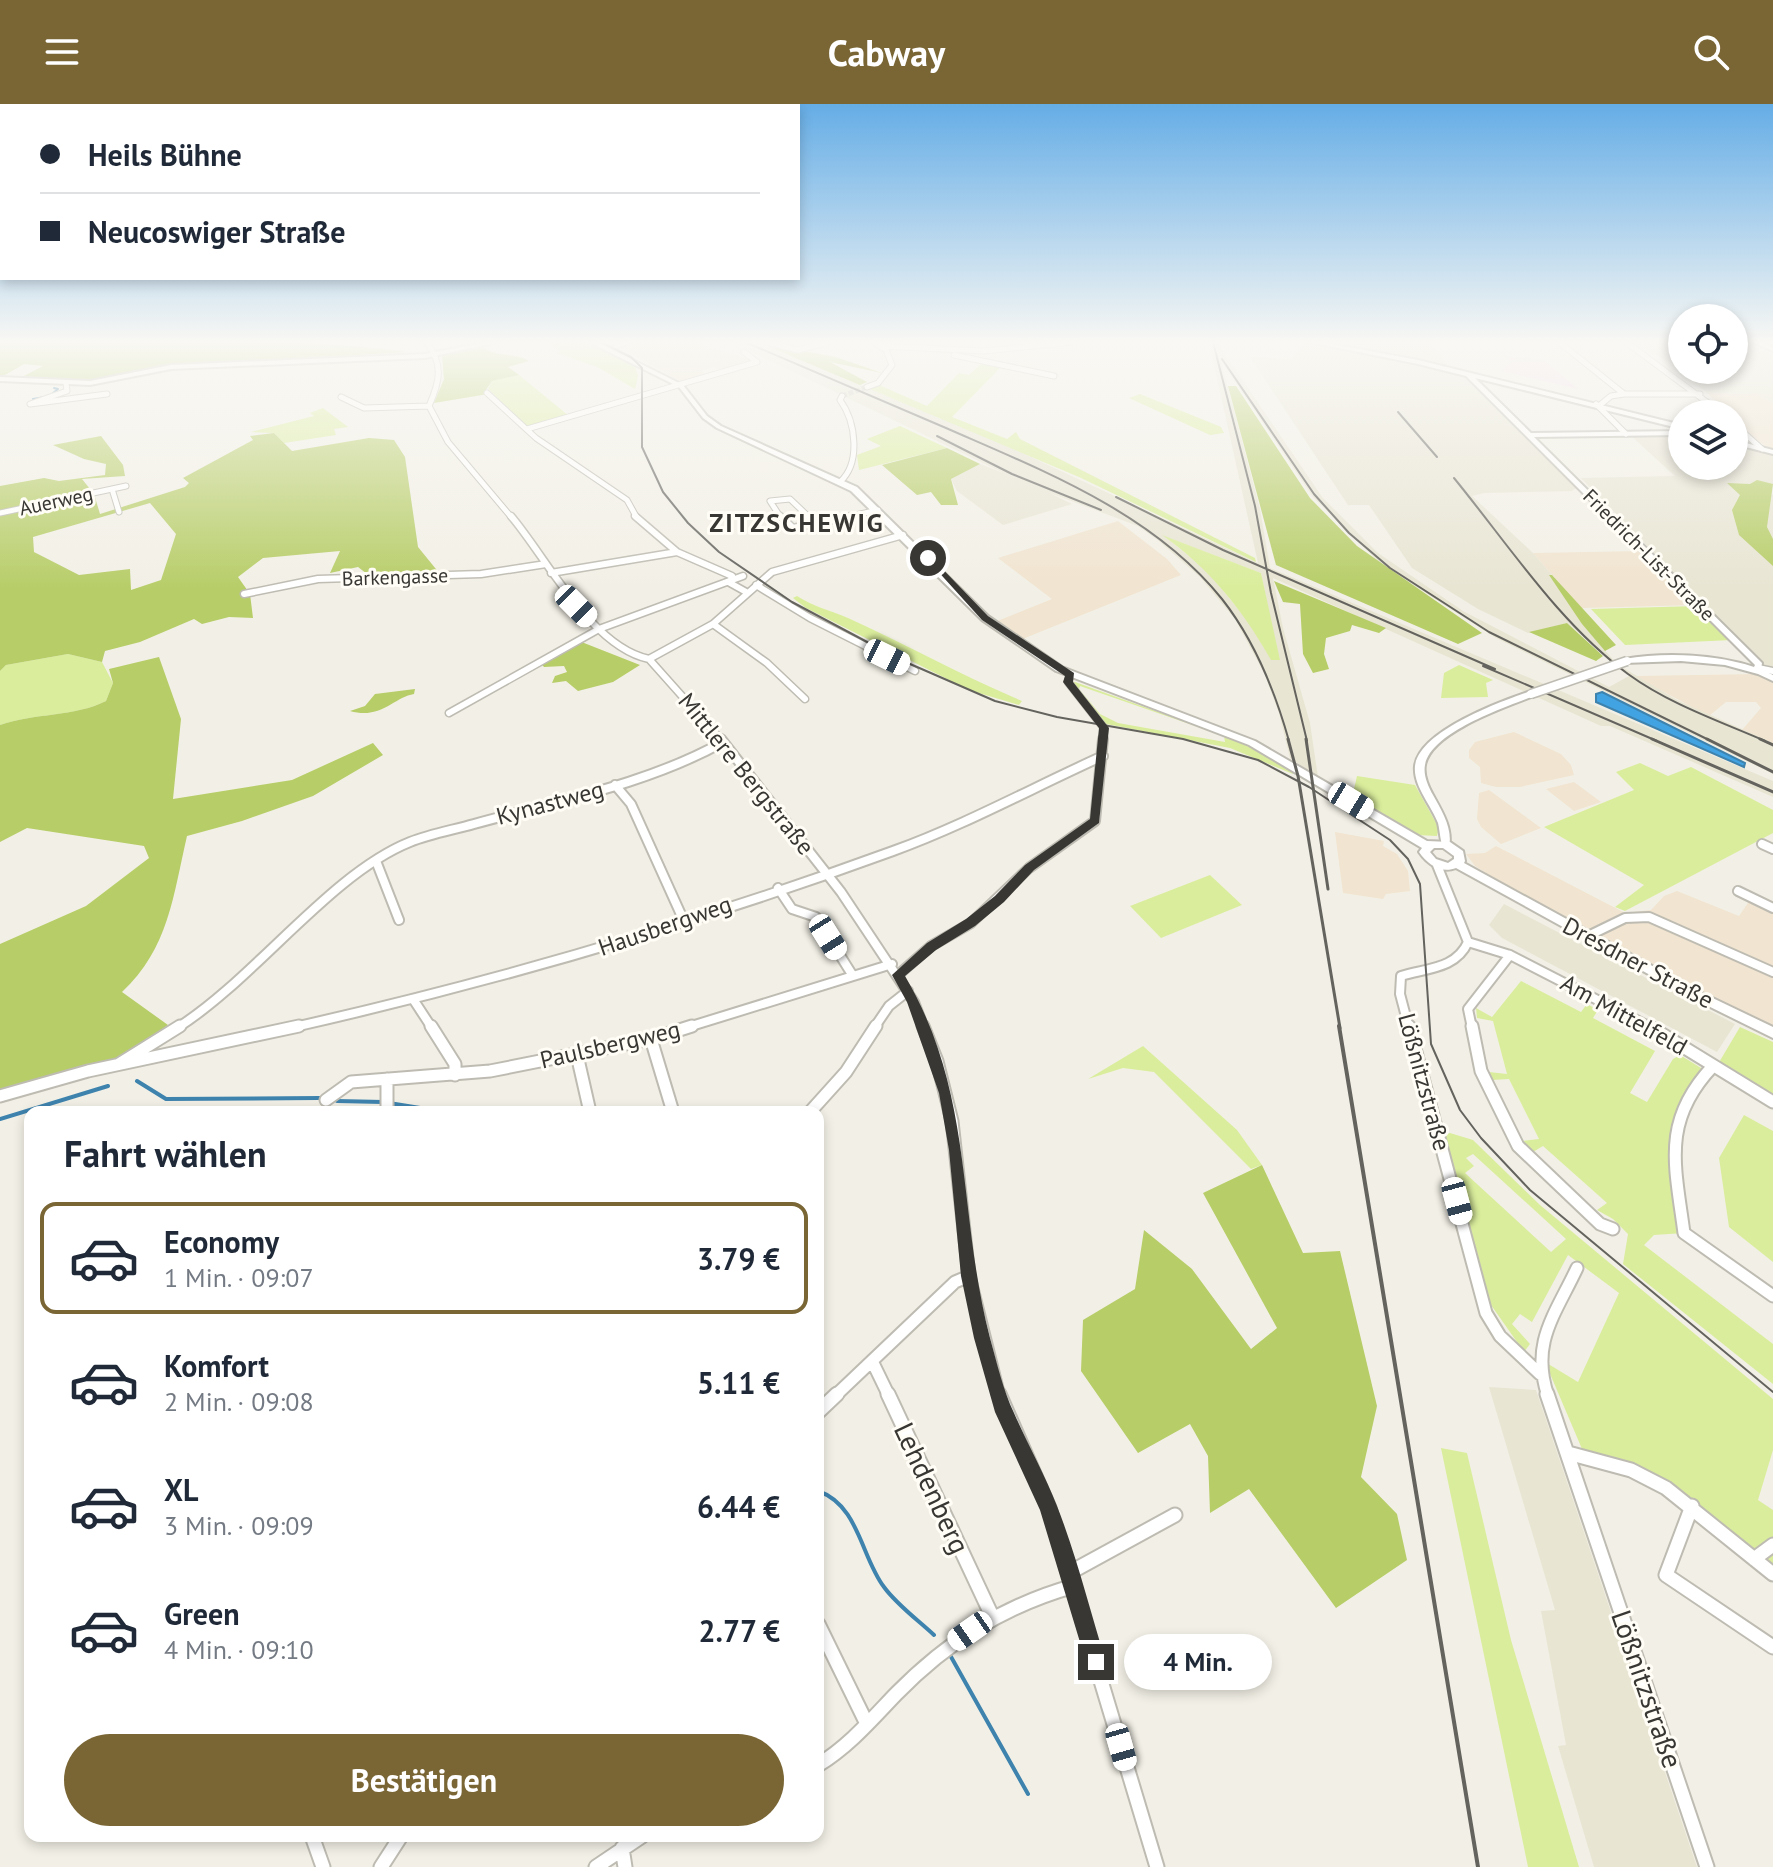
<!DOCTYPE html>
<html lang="de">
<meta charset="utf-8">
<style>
body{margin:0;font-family:"PT Sans",sans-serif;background:#f2f2f3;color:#1f2937;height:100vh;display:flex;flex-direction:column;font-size:30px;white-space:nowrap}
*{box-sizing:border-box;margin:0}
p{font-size:26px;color:#747a83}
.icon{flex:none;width:44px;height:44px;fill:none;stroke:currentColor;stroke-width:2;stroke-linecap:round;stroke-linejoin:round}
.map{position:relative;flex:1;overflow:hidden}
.details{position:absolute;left:24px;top:1002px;width:800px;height:736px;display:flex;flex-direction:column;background:#fff;border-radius:16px;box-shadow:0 4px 12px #0003}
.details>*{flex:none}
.hud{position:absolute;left:0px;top:0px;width:800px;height:176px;box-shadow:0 4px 12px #0003;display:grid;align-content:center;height:176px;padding:0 40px;background:#fff}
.tools{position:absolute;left:1668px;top:200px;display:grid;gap:16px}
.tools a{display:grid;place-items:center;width:80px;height:80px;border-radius:50%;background:#fff;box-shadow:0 4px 12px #0003;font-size:40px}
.end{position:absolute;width:36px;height:36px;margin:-18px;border:10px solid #383733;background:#fff;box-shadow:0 0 0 4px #fff}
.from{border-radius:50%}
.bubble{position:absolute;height:56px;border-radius:28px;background:#fff;box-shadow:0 4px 12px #0003;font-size:26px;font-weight:600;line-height:56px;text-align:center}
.car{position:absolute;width:24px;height:48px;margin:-24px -12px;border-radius:10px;box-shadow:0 0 6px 2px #0007;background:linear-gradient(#fff 24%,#345 0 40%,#fff 0 76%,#345 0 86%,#fff 0)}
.hud b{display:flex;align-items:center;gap:28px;height:76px;font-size:30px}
.hud b+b{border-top:2px solid #e0e1e3}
.hud i{width:20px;height:20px;background:#1f2937}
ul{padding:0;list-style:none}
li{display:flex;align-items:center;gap:24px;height:112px;margin:0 16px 12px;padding:0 24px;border:4px solid transparent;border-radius:16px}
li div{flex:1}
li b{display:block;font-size:30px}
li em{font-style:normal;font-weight:600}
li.on{border-color:#7a6635}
li>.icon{width:72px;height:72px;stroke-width:1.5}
h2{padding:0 40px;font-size:36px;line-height:96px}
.cta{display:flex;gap:16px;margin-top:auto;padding:16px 40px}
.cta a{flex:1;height:92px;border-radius:48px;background:#7a6635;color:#fff;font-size:32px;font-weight:600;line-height:92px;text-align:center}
header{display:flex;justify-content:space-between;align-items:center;height:104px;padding:0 40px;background:#7a6635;color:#fff;font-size:36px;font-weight:600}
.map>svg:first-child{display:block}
.commercial{fill:#f1e4d0}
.built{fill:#e8e5d3;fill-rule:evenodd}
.education{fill:#f4dfed}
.green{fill:#daed9c;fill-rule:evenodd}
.forest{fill:#b7cd68;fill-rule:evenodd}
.water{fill:#41a3e2;stroke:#3e83ae;stroke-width:2}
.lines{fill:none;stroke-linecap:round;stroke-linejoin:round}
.stream-far1{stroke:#3e83ae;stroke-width:2}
.stream{stroke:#3e83ae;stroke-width:4}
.minor-tunnel{stroke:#cdcbc2;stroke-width:5;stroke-dasharray:5 2;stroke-linecap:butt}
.minor-far4-casing{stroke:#bebcb2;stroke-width:7}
.minor-far3-casing{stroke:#bebcb2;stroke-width:9}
.minor-far2-casing{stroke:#bebcb2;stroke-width:12}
.minor-far1-casing{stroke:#bebcb2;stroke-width:15}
.minor-casing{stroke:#bebcb2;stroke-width:17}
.tertiary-casing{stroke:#bebcb2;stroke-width:4}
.secondary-casing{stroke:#bebcb2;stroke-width:4}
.minor-far4{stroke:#fff;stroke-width:5}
.minor-far3{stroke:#fff;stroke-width:6}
.minor-far2{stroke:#fff;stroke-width:8}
.minor-far1{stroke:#fff;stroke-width:11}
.minor{stroke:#fff;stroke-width:13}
.tertiary{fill:#fff;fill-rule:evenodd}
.secondary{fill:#fff;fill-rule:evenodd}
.tram{stroke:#64635e;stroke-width:2}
.rail-far2{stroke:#64635e;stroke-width:2}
.rail-far1{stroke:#64635e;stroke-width:3}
.rail{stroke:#64635e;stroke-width:4}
.tertiary-bridge-casing{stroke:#bebcb2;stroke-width:11;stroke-linecap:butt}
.tertiary-bridge{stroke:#fff;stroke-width:8}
.route{fill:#383733}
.labels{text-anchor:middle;stroke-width:6;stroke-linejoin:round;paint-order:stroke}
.far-street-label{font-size:20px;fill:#383733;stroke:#fffdf5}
.street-label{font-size:24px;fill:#383733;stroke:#fffdf5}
.far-district-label{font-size:26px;font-weight:bold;letter-spacing:2px;fill:#383733;stroke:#fffdf5}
.near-street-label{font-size:28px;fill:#383733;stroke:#fffdf5}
</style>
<header><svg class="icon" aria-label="menu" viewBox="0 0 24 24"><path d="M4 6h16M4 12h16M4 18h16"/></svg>Cabway<svg class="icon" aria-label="search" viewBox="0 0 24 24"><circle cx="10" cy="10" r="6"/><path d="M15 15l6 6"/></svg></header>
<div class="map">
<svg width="1773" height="1763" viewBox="0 0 1773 1763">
<rect width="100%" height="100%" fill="#f2f0e6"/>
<path class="commercial" d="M636 238H696L754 257 723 267 713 263 701 267 709 272 683 279 621 244Z
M1634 238H1682V266H1715L1696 279 1685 268Z
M1707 289 1758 290 1773 300V347L1748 330 1734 316V310H1728Z
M1118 417 1167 455 1181 471 1020 536 995 518 1052 495 998 454Z
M1642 447 1696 501 1581 504 1533 449Z
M1762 570 1773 577V639L1742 626 1761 604 1756 598H1726L1709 612 1634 572Z
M1514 628 1561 650 1571 661 1574 671 1520 683H1496L1481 679 1480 663 1469 654V646L1475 638Z
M1574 678 1601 698 1574 707 1546 685Z
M1489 686 1541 724 1501 740 1481 723 1477 715 1479 689Z
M1335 728 1384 737 1383 742 1397 750 1408 767 1410 787 1386 790 1383 795 1343 789Z
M1496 742 1625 809 1651 806 1664 792 1677 787 1739 812 1750 796 1773 807V924L1700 890 1520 790 1475 762 1466 750 1485 749Z"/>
<path class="built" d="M731 238H757L999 338 1258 459 1209 238H1217L1322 393 1378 449 1463 507 1609 583 1629 572 1567 519 1528 529 1478 505 1412 464 1369 401H1348L1250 253 1292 255 1305 239 1462 271 1576 384 1572 387 1484 389 1472 392 1533 449 1552 471 1582 520 1617 560 1677 596 1773 639V670L1496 534 1382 461 1313 393 1221 257 1260 405 1270 464 1773 677V693L1610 622H1601L1273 474 1283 524 1310 619 1318 673 1290 654 1279 609 1264 569 1235 515 1200 473 1159 437 1138 422 1050 389 1072 400 1003 421 957 387 951 375 980 360 1006 370ZM1166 433 1261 469 1271 519 1251 521 1208 468Z
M1320 238H1431L1447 261 1402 253Z
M1741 238 1773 250V300L1758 290 1707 289 1695 279 1715 266H1734V251L1744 243Z
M1630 331H1682V362H1734V340L1773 351V380L1767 387 1773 391V566L1764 562 1581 374 1675 372Z
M1504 800 1735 920 1717 948 1502 834 1489 821Z
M1489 1283 1536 1286 1697 1763H1594L1558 1642 1566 1641 1541 1507 1555 1506Z"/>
<path class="education" d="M1505 252 1544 256 1578 285 1501 267 1511 258Z"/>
<path class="green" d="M546 238H584L635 262 638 272 635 285 597 263 557 249 561 247Z
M983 258 1002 262 952 313 1007 335 1016 328 1020 335 1255 454 1256 458 1079 373 870 285 879 281 927 302 959 269 969 271Z
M519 271 569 312 527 323 488 285 492 277Z
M1140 290 1221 323 1224 329 1210 331 1129 294Z
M323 304 348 323 334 325 336 331 284 339 274 329 251 328 314 312 310 309Z
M900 322 947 344 859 366 857 351 881 342 867 335Z
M1162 431 1261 469 1280 556H1271C1243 506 1209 464 1162 431Z
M797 492C814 503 830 506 848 514 907 541 963 572 1022 597L1019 601 969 586 806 504 793 494Z
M1697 502 1732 536 1625 541 1591 505Z
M68 550 102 558 113 579 106 597C74 613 34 609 0 621V567L6 561Z
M1459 561 1493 576 1486 579 1488 593 1441 594 1444 569Z
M1075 578 1236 636 1292 666 1293 670 1230 644 1106 620 1071 579ZM1080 582 1224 632 1225 638 1118 619 1100 610 1079 585Z
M1640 659 1668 672 1691 663 1773 706V729L1625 807 1615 803 1644 781 1544 723 1634 686 1616 668Z
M1357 672 1415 681 1439 724 1437 732 1416 731 1352 694Z
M1210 771 1242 801 1161 834 1130 802Z
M1521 877 1581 908 1587 900 1598 906 1593 914 1655 947 1630 989 1647 998 1673 955 1680 951 1706 967C1660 1009 1679 1072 1684 1129L1654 1131 1644 1141 1773 1240V1280L1623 1160 1628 1130 1613 1115 1597 1106 1607 1099 1543 1042 1533 1048 1522 1037 1539 1035 1509 975 1492 976 1489 968 1507 970 1493 917 1477 914 1476 904 1492 913Z
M1740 923 1773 938V994L1718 960Z
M1143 942 1237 1026 1262 1061 1251 1065 1154 968 1123 964 1088 975Z
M1744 1011 1773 1027V1158L1729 1123 1719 1054Z
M1450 1029 1473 1036 1540 1101 1773 1295V1346L1758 1396 1773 1406V1469L1666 1383 1585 1352 1545 1258 1578 1278 1619 1189 1568 1151 1532 1218 1520 1210 1512 1220 1530 1240 1524 1248 1491 1201 1443 1030ZM1473 1050 1566 1135 1551 1148 1465 1069 1474 1062 1466 1054Z
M1441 1344 1467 1349 1511 1536 1579 1763H1528Z"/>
<path class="forest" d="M0 238C134 238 273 231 408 248L173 262 86 278 18 275 43 262 24 260 0 274Z
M771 241 836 253 882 269 830 258 867 278 860 281 767 242Z
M482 243C497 254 515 248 529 257L508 263 519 271 492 277 485 287 488 290 434 299 444 275 442 252Z
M1228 282H1236L1310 394 1357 442 1482 529 1458 540 1276 461Z
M274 329 292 347 369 334 394 336 405 353 418 443 440 470 371 473 358 463 330 469 340 447 263 454 238 473 250 490 253 514 229 513 202 520 194 515 140 538 105 547 102 558 68 550 6 561 0 567V382L44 374 59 377 105 371 106 360 84 355 53 341 101 332 123 361 125 372 82 375 94 390 100 410 185 383 189 379 183 374 253 336 250 332ZM150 399 176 430 161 476 131 486 130 465 79 471 34 448 33 433Z
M947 344 980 360 951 375 958 401H941L931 388 917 391 882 361Z
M1757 376 1773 380 1767 423 1773 435V462L1739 431 1732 406 1740 391 1727 379 1750 380Z
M1549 471H1552L1616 541 1605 547 1582 520Z
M1274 477 1386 524 1379 529 1352 521 1350 527 1326 534 1324 550 1329 565 1313 569 1303 550 1300 500 1283 498Z
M1567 519 1603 552 1596 557 1529 528Z
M579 537 640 561 613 578 578 587 566 577 552 579 555 572 567 568 564 562 544 563 540 558Z
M159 553 181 615 173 695 292 676 373 639 383 651 313 692 242 717 187 732C173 792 169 844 122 888L168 921 117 957 0 988V840L86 802 149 754 144 742 27 724 0 738V621C34 609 74 613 106 597L113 579 109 565Z
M415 585 414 590C394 593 381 616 350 607L365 602 375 590Z
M1262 1061 1303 1149 1340 1147 1377 1302 1361 1373 1397 1410 1407 1456 1336 1504 1249 1385 1210 1409 1208 1352 1190 1320 1138 1349 1081 1267 1083 1216 1135 1185 1144 1126 1192 1165 1251 1245 1277 1224 1203 1089Z"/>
<path class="water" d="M1602 588 1745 659 1744 663 1596 598V590Z"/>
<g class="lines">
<path class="stream-far1" d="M52 290 58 285 54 284
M33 295 45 293"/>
<path class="stream" d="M137 977 166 995 320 994
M337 997 383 998
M389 999 445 1008
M0 1015 108 982
M818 1387C859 1401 861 1453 884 1483 897 1501 918 1516 934 1531
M950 1551 1028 1690"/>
<path class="minor-tunnel" d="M842 292 867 283"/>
<g class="minor-far4-casing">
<path id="minor-far4" d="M426 238C444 260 440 277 429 302L448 338 512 414
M1559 238 1624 290 1611 292 1600 301
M1626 238 1723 310
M770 239 798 246 829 238
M880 242 984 247 1072 238
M954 251 1054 272
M66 279 67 287 30 300 107 290
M867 283 878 279 892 261 886 246 874 238
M487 289 536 334 627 396 637 414
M1624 290H1700
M341 293 364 304 429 302
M1596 300 1626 330
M1734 320 1762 345
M527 325 757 258 744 248
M840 378C861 359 856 318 840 296L842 292
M112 385 119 408
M0 409 126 382
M781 414 770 397 790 395 810 414
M842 414 878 406"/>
</g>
<g class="minor-far3-casing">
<path id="minor-far3" d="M511 412C546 453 591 543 649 555L722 637
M635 412 677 448 732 472 730 479 748 489
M780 412 793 424 852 412
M808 412 816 419
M551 469 677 448
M756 481 810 514 915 567
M244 490 318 475 481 470 546 460
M713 520 767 559 805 595
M649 555 713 520 772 468 903 431
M1758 564 1773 567
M1070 571 1068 578 1104 624 1103 637
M449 609 599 525 743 472"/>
</g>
<g class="minor-far2-casing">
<path id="minor-far2" d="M721 635 841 788 914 898 924 924
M615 681 631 700 683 815
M1762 740 1773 745
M376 757 399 816
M778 784 792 805 816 813 853 872
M1738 787 1773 804
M1588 832 1625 814 1649 813 1773 868
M1468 838 1510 851 1652 924
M898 871 931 842 971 819 1029 764 1095 717 1103 635
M413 895 432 924
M177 924C255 875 330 770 410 738 430 730 453 726 474 720 557 697 648 680 723 638
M290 924C494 878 696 819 893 747 965 721 1034 683 1103 652
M685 924 892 860
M874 924 889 902 908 887
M1409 924 1400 890 1401 872C1427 864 1456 865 1468 838L1437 761
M1472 924 1468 905 1510 851"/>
</g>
<g class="minor-far1-casing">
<path id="minor-far1" d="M431 922 455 960V971
M923 922 937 957 952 1017 969 1172 999 1292
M1409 922 1486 1209 1500 1232 1540 1270
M1472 922 1481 967 1518 1042 1600 1120 1613 1125
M1649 922 1773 998
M651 935 673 1008
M577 951 590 1008
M119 960 180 922
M1713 962C1661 1017 1675 1061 1684 1129L1773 1192
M387 975V1008
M0 992 88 967 299 922
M326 996 351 978 490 967 651 935 692 922
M810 1008 846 968 876 922
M872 1257 889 1292
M835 1292 955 1178 969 1172
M1548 1292C1530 1239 1555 1211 1577 1164"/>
</g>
<g class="minor-casing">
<path id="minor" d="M888 1290 992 1512
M999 1290 1049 1404 1157 1763
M1547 1290 1707 1763
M818 1308 837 1290
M1568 1349 1631 1366 1666 1384 1773 1470
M1692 1402 1666 1471 1773 1543
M1754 1455 1773 1441
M1069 1469 1175 1411
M818 1520 867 1620
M818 1661C849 1642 871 1616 896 1590 947 1538 1003 1502 1074 1482
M312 1732 323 1763
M622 1744 625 1763
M381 1763 401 1732
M596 1763 642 1732"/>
</g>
<g class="tertiary-casing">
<path id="tertiary" d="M488 238H499L425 254 171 265 90 281 0 277V273L90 277 171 261 425 250Z
M624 238H632L609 247 604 246Z
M1309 238H1321L1418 256 1682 321V325L1475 274 1531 329 1682 327V331L1534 333 1762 559 1761 565 1773 571V577L1758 570 1725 561 1681 557 1624 559V555C1665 548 1715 550 1754 563L1755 561 1466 272 1418 260Z
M1734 336 1773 346V350L1734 340Z
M1531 587 1535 590 1534 592C1506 603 1431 628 1425 661 1423 671 1428 682 1433 691 1442 707 1453 725 1449 743H1443C1440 736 1440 727 1438 719 1431 701 1413 682 1415 662 1419 627 1501 597 1531 587Z"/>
</g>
<g class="secondary-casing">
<path id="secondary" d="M589 238H597L683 281 707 312 721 322 857 383 988 512 1062 563 1255 637 1427 737 1450 738 1463 747 1465 757 1464 759 1698 887 1773 923V934L1690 893 1456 764C1441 770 1427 760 1419 748L1422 744 1249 641 1056 567 982 516 851 387 717 324 703 314 679 283ZM1434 744H1443L1454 752V755L1448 759 1436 755 1430 748Z
M1752 238H1760L1773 243V247Z"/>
</g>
<use href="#minor-far4" class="minor-far4"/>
<use href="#minor-far3" class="minor-far3"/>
<use href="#minor-far2" class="minor-far2"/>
<use href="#minor-far1" class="minor-far1"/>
<use href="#minor" class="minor"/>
<use href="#tertiary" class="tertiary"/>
<use href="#secondary" class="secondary"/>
<path class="tram" d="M600 238 631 253 642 264V343L663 388 688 419 719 448 792 498 901 556 995 597 1057 613 1183 635 1258 656 1309 683 1390 736 1408 755 1420 780 1431 940 1460 1006 1481 1034 1530 1086 1773 1288"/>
<path class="rail-far2" d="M745 238C812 267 879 296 946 324 1044 367 1153 409 1222 495 1255 537 1275 587 1289 637
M1213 238 1255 402 1271 489 1307 637
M1222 255 1314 390 1349 429 1390 464 1489 528 1711 637
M1398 308 1437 353
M937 332 1012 370 1101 406
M1454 374C1508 440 1559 519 1628 570 1669 600 1719 617 1765 637
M1116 393 1223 446 1495 565
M1483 562 1657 637"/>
<path class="rail-far1" d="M1288 635 1298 672 1340 924
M1306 635 1328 785
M1652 635 1773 688
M1707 635 1773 668
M1760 635 1773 641"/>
<path class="rail" d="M1339 922 1478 1763"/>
<g class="tertiary-bridge-casing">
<path id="tertiary-bridge" d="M1531 590 1627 557"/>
</g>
<use href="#tertiary-bridge" class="tertiary-bridge"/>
</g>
<linearGradient id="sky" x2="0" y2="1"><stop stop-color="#65ade6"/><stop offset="0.49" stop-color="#f9f8f4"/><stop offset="1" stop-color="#f9f8f4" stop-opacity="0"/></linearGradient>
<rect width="1773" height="485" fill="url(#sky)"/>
<path class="route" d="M925 453H931L988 512 1074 569 1073 578 1109 624 1099 719 1034 766 1004 798 975 822 936 846 905 872C975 991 957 1108 990 1234 997 1259 1003 1286 1014 1309 1028 1341 1045 1371 1057 1402 1077 1453 1090 1507 1106 1558L1103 1565 1096 1568 1089 1565 1086 1558 1040 1406 995 1308 974 1234 961 1172 949 1046 939 989 907 898 892 871 927 839 966 815 995 792 1025 761 1090 715 1099 624 1063 578 1065 572 982 516Z"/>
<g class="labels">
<g class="far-street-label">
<text transform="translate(56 397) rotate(-12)" y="7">Auerweg</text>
<text transform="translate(1649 451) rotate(45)" y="7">Friedrich-List-Straße</text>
<text transform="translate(395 473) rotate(-2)" y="7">Barkengasse</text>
</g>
<g class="street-label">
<text transform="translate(746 670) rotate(51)" y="8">Mittlere Bergstraße</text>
<text transform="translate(550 699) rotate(-15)" y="8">Kynastweg</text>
<text transform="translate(665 822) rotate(-19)" y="8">Hausbergweg</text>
<text transform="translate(1638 859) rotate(28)" y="8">Dresdner Straße</text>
<text transform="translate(1624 911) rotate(29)" y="8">Am Mittelfeld</text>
<text transform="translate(610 941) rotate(-13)" y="8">Paulsbergweg</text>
<text transform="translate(1424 978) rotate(75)" y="8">Lößnitzstraße</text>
</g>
<g class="far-district-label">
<text x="797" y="428">ZITZSCHEWIG</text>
</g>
<g class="near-street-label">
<text transform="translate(932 1384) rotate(65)" y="10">Lehdenberg</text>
<text transform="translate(1647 1585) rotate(71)" y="10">Lößnitzstraße</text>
</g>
</g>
</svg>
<div class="tools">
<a><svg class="icon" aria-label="locate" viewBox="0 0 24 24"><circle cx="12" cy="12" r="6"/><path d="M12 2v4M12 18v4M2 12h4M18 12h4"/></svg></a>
<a><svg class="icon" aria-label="layers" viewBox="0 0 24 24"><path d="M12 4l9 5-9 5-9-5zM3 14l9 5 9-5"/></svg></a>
</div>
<i class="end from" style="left:928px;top:454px"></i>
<i class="end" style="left:1096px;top:1558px"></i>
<div class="bubble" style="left:1124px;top:1530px;width:148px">4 Min.</div>
<i class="car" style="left:576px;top:502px;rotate:135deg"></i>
<i class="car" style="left:887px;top:553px;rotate:116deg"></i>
<i class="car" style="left:1351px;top:697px;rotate:121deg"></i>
<i class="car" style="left:828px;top:833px;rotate:148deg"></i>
<i class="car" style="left:1457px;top:1097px;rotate:165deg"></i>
<i class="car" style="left:970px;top:1527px;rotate:235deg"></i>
<i class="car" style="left:1121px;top:1643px;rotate:164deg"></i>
<div class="hud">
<b><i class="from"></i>Heils Bühne</b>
<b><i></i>Neucoswiger Straße</b>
</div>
<section class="details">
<h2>Fahrt wählen</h2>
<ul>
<li class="on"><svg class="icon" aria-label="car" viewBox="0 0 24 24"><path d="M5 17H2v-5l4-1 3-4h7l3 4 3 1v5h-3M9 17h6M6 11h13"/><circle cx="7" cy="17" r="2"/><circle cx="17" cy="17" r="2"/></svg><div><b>Economy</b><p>1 Min. · 09:07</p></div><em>3.79 €</em></li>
<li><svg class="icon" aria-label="car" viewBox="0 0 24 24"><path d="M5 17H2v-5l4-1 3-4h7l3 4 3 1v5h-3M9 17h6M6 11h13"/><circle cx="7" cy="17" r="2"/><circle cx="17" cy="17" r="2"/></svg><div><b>Komfort</b><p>2 Min. · 09:08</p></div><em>5.11 €</em></li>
<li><svg class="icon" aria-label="car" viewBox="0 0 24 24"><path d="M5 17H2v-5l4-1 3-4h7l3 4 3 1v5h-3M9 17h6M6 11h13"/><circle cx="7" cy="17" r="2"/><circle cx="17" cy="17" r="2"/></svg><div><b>XL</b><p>3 Min. · 09:09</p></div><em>6.44 €</em></li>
<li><svg class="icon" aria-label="car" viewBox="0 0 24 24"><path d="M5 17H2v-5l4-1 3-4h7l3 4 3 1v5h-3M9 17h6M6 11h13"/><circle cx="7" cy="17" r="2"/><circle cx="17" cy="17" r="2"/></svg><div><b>Green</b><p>4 Min. · 09:10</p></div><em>2.77 €</em></li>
</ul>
<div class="cta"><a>Bestätigen</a></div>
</section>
</div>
